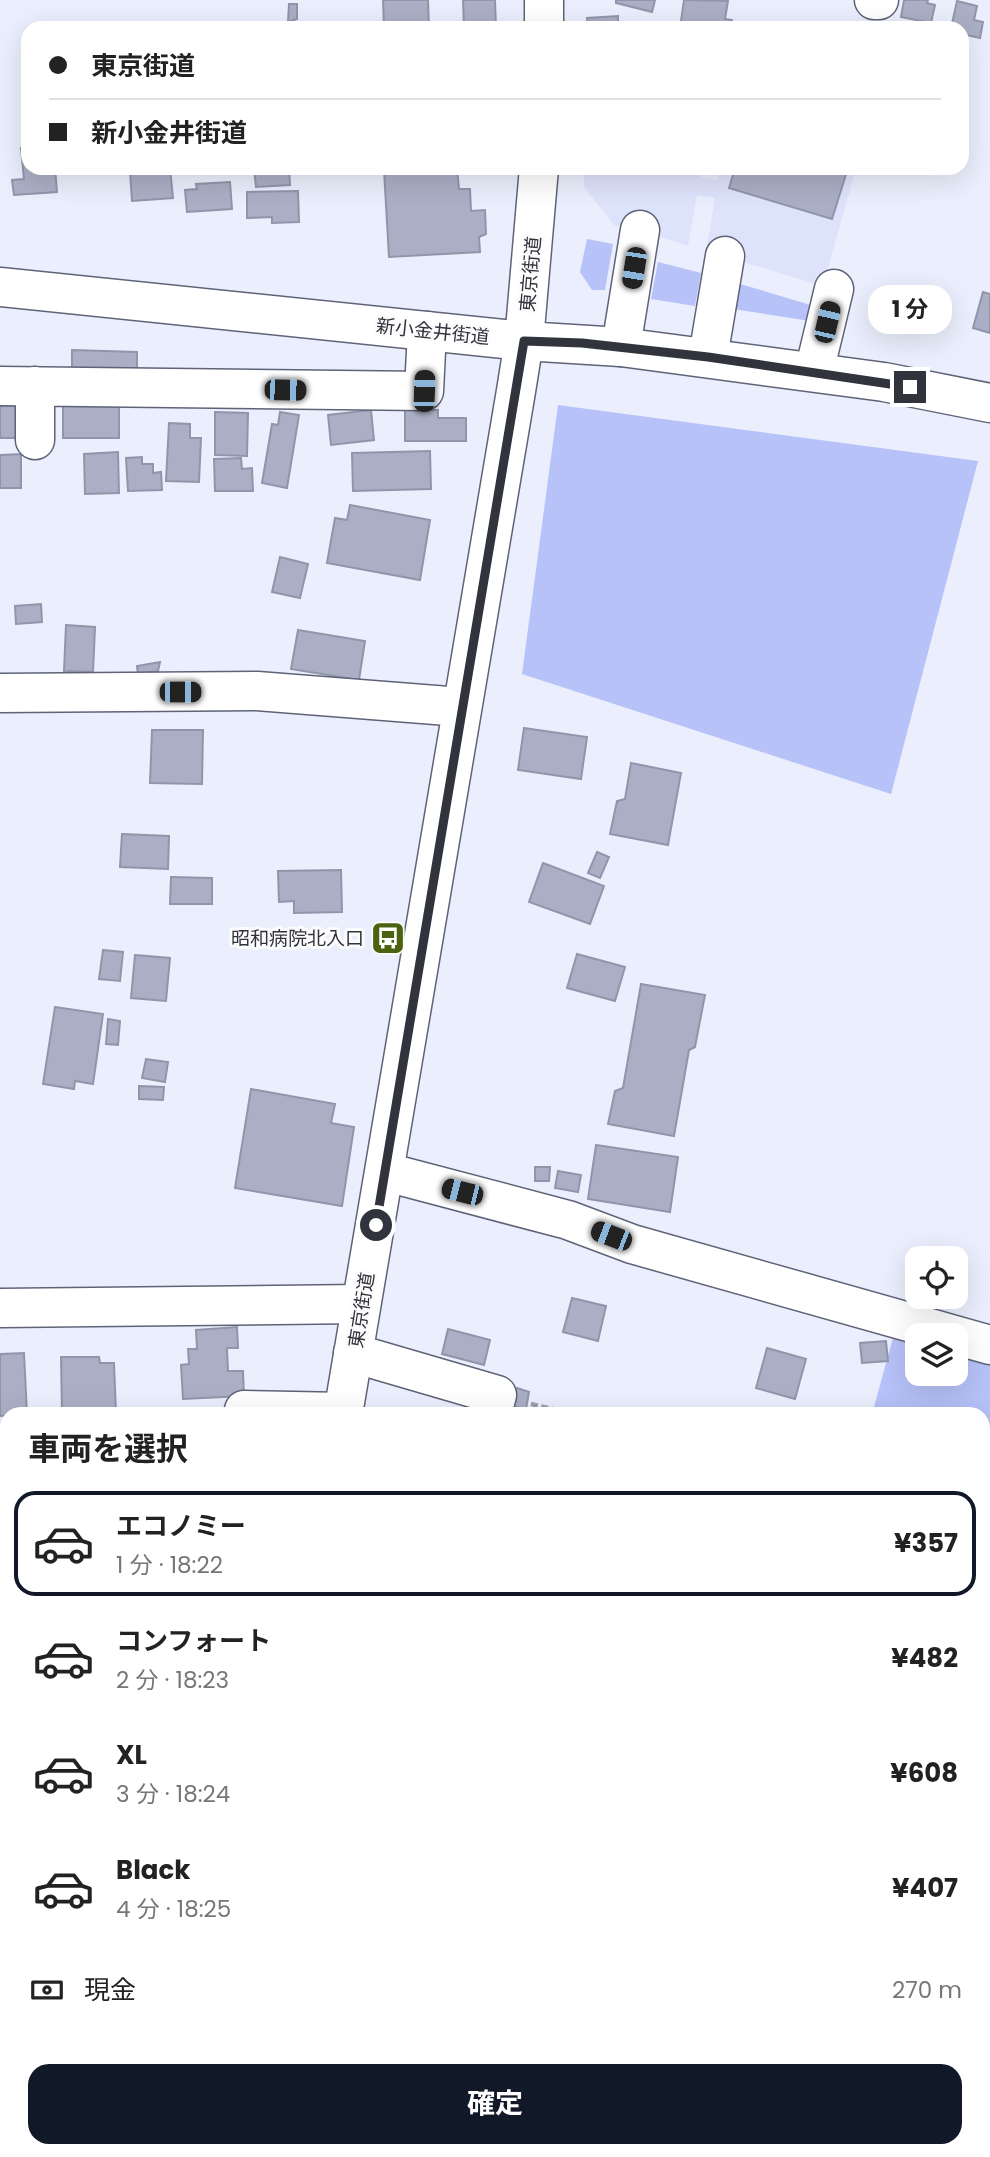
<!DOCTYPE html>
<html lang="ja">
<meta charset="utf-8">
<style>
body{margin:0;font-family:Poppins,"Noto Sans JP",sans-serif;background:#f6f6f6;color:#222;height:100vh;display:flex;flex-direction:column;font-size:26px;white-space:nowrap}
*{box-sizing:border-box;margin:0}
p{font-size:23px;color:#767676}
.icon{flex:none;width:38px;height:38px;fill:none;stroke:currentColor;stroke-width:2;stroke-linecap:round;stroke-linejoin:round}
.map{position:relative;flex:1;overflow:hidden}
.details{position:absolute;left:0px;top:1407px;width:990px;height:751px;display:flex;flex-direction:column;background:#fff;border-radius:21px 21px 0 0;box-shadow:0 7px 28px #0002}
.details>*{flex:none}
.top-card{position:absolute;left:21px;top:21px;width:948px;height:154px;border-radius:21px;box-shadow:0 7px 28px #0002;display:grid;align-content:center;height:154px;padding:0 28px;background:#fff}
.fabs{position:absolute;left:905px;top:1246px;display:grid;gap:14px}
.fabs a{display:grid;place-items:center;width:63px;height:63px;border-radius:14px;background:#fff;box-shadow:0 7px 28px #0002;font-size:35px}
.end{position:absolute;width:32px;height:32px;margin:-16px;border:9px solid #32343d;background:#fff;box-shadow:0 0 0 4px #fff}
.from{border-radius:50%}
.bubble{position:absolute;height:49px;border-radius:21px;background:#fff;box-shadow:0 7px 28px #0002;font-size:23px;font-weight:700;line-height:49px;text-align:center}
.car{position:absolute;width:21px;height:42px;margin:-21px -10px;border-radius:9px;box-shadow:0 0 5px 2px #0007;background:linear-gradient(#222 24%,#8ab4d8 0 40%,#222 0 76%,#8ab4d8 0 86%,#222 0)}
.top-card b{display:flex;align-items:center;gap:24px;height:66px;font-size:26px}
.top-card b+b{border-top:2px solid #e0e0e0}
.top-card i{width:18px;height:18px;background:#222}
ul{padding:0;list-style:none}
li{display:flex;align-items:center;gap:21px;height:105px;margin:0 14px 10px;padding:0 14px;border:4px solid transparent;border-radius:21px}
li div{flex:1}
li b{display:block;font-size:26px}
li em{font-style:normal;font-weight:700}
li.active{border-color:#111827}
li>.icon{width:63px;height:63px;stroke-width:1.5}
h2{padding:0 28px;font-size:32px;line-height:84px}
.pay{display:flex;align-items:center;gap:18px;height:77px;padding:0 28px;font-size:26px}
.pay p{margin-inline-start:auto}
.button{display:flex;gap:14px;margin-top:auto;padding:14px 28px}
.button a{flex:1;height:80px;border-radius:21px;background:#111827;color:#fff;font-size:28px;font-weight:700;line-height:80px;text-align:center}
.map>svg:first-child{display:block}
.built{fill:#dee3fc}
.green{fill:#b6c2f8}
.building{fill:#aaafc5;stroke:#9095ab;stroke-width:2}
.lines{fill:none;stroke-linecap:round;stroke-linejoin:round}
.minor-casing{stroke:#5e6377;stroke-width:41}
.major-casing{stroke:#5e6377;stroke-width:41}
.path{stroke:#9b9eaa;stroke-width:4.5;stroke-dasharray:7 3.5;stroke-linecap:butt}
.minor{stroke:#fff;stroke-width:38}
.major{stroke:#fff;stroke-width:38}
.route{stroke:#32343d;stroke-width:9}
.labels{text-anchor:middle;stroke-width:6;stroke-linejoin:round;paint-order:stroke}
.street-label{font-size:19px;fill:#32343d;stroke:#fcfcfc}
.poi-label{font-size:19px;fill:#32343d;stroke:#fcfcfc;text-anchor:end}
</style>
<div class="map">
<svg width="990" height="2157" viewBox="0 0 990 2157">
<rect width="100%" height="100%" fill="#ebeefc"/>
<path class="built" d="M584 168H702L701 177 717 180 720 168H856L823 286 706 251 715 198 697 195 688 246 640 230 614 225 584 187Z"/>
<path class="green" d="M587 239 613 244 605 290H592L580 272Z
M658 262 701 273 695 306 651 299Z
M737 283 814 306 810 321 733 309Z
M558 405 978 461 891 794 522 674Z
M896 1327 917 1335V1374H956V1344L990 1353V1749L984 1747V1414H872Z"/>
<path class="building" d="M383 0H428L429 28H384Z
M463 0H495L496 28H464Z
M616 0H655L652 12 616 3Z
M684 0 728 1 725 19 732 20 731 28H680Z
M904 0H928L927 3 935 5 931 23 901 17Z
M957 1 977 6 974 20 983 22 980 38 962 34V28H951Z
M289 4H297V19L288 22Z
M618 16V28H588L587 18Z
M28 147V168H55L57 192 14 195 12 180 24 179 21 148Z
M170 168 173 198 132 201 130 171Z
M193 168H231V172L193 174Z
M254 168H289L290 185 256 187Z
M396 168H457L459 189H470L471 211 485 210 486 234 479 237 480 252 389 257 384 170Z
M735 168H848L832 219 729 188Z
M230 182 232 209 187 212 185 190 197 189 196 184Z
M298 191 299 222 272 223V217L247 218V192Z
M983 292 990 294V333L973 328Z
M72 350 137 352V376L72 375Z
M63 405H119V438H63Z
M0 406H17L19 438H0Z
M371 410 374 440 331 445 328 415Z
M405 410H438V418H466V441H405Z
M215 412 248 413 247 456 215 455Z
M280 412 299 415 287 488 262 483 272 424 278 425Z
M169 423 190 424V438H201L199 482 166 481Z
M430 451 431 489 353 491 352 453Z
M118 452 119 493 85 494 84 454Z
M21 454V488H0V455Z
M142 457V464H153V473L161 472 162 490 128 491 126 458Z
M241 458 242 469 252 468 253 491H215L214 459Z
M350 505 430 520 420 580 327 563 335 518 347 520Z
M280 557 308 564 300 598 272 592Z
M41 604 42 622 16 624 15 606Z
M66 625 95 627 93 672 64 671Z
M298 630 365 641 359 680 291 669Z
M160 662 158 671 138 674 137 666Z
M524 728 587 737 581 779 518 770Z
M152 730H203L202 784 150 783Z
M631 763 681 773 668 845 610 834 617 801 625 799Z
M122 834 169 836 168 869 120 867Z
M597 852 609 857 600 878 588 873Z
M543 863 604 886 590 924 529 902Z
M341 870 342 912 294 913V901L279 902 278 871Z
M171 877 212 878V904H170Z
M103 950 123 952 120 981 99 979Z
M577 954 625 967 615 1001 567 988Z
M135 955 170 958 166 1001 131 998Z
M641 984 705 995 695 1047 689 1050 674 1136 608 1124 615 1091 623 1088Z
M55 1007 103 1014 93 1084 75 1081 74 1089 43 1084Z
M108 1019 120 1021 118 1045 106 1044Z
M146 1059 168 1062 165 1082 142 1078Z
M139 1086 164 1087 163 1100 139 1099Z
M251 1089 335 1104 331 1123 354 1127 342 1206 235 1188Z
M596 1145 678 1157 670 1212 588 1199Z
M535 1167H550L549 1181H535Z
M558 1171 581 1175 578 1192 555 1188Z
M572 1298 606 1306 598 1341 563 1332Z
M237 1327 238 1348H227L228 1371H243L244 1396 183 1399 181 1365 189 1364 188 1349H197L196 1330Z
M448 1329 490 1340 484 1365 442 1354Z
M886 1341 888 1361 862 1363 860 1343Z
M767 1348 806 1359 795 1399 756 1388Z
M24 1353 27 1414 0 1416V1354Z
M61 1357H99L100 1363H114L116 1414H62Z
M517 1388 529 1392 526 1409 510 1406Z
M0 1446H7V1489H0Z
M0 1576H7V1624H0Z
M984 1723 990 1724V1750L984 1749Z
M26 2151H59V2157H153H26Z
M288 2151H397V2157H288Z"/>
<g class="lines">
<g class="minor-casing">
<path id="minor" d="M874 0H879
M621 347 640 230
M708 357 725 256
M814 372 834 289
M0 386 424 391 427 331
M35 440V386
M0 693 257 691 461 707
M386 1172 568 1220 632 1244 990 1345
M0 1308 361 1304
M353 1353 497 1395 492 1414
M244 1410 344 1412
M0 1930H7
M984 1962 990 1963
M976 2151 990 2152"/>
</g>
<g class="major-casing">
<path id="major" d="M544 28V0
M0 287 524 341 621 347 884 382 990 403
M343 1414 516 391 524 341 539 168
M227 2157 228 2151"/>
</g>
<path class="path" d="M531 1404 574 1414"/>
<use href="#minor" class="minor"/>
<use href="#major" class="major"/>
</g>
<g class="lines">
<path class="route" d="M376 1225 524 341 582 343 708 357 910 387"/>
</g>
<defs>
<g id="bus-square" transform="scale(1.75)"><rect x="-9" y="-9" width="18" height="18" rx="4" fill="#4b6311" stroke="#fcfcfc"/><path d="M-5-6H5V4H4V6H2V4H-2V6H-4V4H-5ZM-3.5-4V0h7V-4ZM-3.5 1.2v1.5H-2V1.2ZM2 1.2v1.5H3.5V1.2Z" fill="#fff"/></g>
</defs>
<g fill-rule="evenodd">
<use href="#bus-square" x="388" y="938"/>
</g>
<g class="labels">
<g class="street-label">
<text transform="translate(530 274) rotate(-85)" y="7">東京街道</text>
<text transform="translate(433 331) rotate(6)" y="7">新小金井街道</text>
<text transform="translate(361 1310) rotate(-81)" y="7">東京街道</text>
</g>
<g class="poi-label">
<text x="364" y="945">昭和病院北入口</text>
</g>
</g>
</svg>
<div class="fabs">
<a><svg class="icon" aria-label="locate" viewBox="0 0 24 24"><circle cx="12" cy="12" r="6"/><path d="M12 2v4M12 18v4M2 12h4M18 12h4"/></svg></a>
<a><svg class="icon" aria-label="layers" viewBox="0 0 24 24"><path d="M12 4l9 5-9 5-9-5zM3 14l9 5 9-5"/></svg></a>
</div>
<i class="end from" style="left:376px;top:1225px"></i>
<i class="end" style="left:910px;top:387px"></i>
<div class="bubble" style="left:868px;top:285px;width:84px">1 分</div>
<i class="car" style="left:634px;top:268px;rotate:189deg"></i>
<i class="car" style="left:827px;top:322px;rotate:13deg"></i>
<i class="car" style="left:285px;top:390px;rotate:91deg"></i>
<i class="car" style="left:424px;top:391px;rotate:2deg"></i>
<i class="car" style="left:180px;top:692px;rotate:90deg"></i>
<i class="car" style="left:462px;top:1192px;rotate:284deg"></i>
<i class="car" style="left:611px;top:1236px;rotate:291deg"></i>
<div class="top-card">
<b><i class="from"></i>東京街道</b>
<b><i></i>新小金井街道</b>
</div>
<section class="details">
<h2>車両を選択</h2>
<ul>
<li class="active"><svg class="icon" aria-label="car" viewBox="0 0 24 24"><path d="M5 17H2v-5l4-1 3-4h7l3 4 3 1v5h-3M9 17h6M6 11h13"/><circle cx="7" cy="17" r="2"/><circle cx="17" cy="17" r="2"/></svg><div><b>エコノミー</b><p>1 分 · 18:22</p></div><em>¥357</em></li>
<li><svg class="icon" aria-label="car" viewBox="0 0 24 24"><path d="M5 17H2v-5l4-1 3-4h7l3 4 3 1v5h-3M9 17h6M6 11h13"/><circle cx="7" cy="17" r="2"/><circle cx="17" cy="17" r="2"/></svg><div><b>コンフォート</b><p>2 分 · 18:23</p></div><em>¥482</em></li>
<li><svg class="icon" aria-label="car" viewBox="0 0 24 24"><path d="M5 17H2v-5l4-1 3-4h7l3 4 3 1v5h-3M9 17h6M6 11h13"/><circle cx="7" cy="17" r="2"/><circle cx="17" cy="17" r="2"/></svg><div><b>XL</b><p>3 分 · 18:24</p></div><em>¥608</em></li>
<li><svg class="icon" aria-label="car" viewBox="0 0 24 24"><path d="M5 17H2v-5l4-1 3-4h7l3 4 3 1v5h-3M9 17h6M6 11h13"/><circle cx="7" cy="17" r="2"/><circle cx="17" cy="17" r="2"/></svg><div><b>Black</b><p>4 分 · 18:25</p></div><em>¥407</em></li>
</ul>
<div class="pay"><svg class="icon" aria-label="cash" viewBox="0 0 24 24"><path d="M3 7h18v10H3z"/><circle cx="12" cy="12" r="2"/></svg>現金<p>270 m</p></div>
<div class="button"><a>確定</a></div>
</section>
</div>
